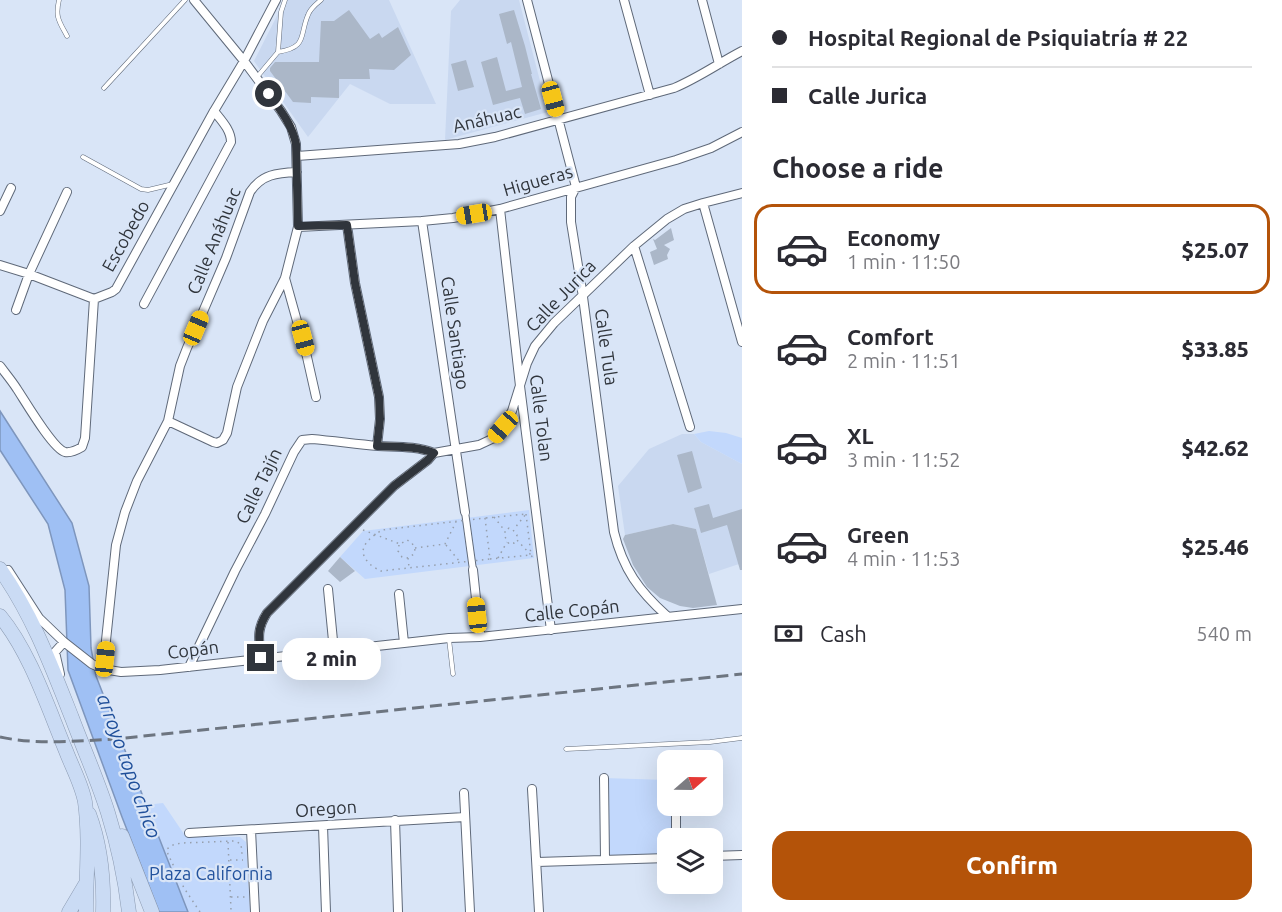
<!DOCTYPE html>
<meta charset="utf-8">
<style>
body{margin:0;font-family:Ubuntu,sans-serif;background:#f7f7f7;color:#2b2b33;height:100vh;display:flex;flex-direction:column;font-size:22px;white-space:nowrap}
*{box-sizing:border-box;margin:0}
p{font-size:20px;color:#7c7c81}
.icon{flex:none;width:33px;height:33px;fill:none;stroke:currentColor;stroke-width:2;stroke-linecap:round;stroke-linejoin:round}
.map{position:relative;flex:1;overflow:hidden}
.panel{display:flex;flex-direction:column;background:#fff;width:540px}
.panel>*{flex:none}
.top-card{display:grid;align-content:center;height:132px;padding:0 30px;background:#fff}
.needle{width:39px;rotate:70deg}
.buttons{position:absolute;left:657px;top:750px;display:grid;gap:12px}
.buttons a{display:grid;place-items:center;width:66px;height:66px;border-radius:12px;background:#fff;box-shadow:0 6px 24px #0002;font-size:30px}
.end{position:absolute;width:27px;height:27px;margin:-14px;border:8px solid #30353c;background:#fff;box-shadow:0 0 0 3px #fff}
.from{border-radius:50%}
.bubble{position:absolute;height:42px;border-radius:18px;background:#fff;box-shadow:0 6px 24px #0002;font-size:20px;font-weight:800;line-height:42px;text-align:center}
.car{position:absolute;width:18px;height:36px;margin:-18px -9px;border-radius:8px;box-shadow:0 0 4px 2px #0007;background:linear-gradient(#f5c518 24%,#345 0 40%,#f5c518 0 76%,#345 0 86%,#f5c518 0)}
.top-card b{display:flex;align-items:center;gap:21px;height:57px;font-size:22px}
.top-card b+b{border-top:2px solid #e1e1e2}
.top-card i{width:15px;height:15px;background:#2b2b33}
ul{padding:0;list-style:none}
li{display:flex;align-items:center;gap:18px;height:90px;margin:0 12px 9px;padding:0 18px;border:3px solid transparent;border-radius:18px}
li div{flex:1}
li b{display:block;font-size:22px}
li em{font-style:normal;font-weight:800}
li.active{border-color:#b45309}
li>.icon{width:54px;height:54px;stroke-width:1.5}
h2{padding:0 30px;font-size:27px;line-height:72px}
.pay{display:flex;align-items:center;gap:15px;height:66px;padding:0 30px;font-size:22px}
.pay p{margin-inline-start:auto}
.primary-button{display:flex;gap:12px;margin-top:auto;padding:12px 30px}
.primary-button a{flex:1;height:69px;border-radius:18px;background:#b45309;color:#fff;font-size:24px;font-weight:800;line-height:69px;text-align:center}
main{display:flex;flex:1;min-height:0}
.map>svg:first-child{display:block}
.built{fill:#c9d8f0}
.green{fill:#c2d8fc}
.water{fill:#9fc0f4;stroke:#7e96bd;stroke-width:1.5}
.building{fill:#abb7c8}
.lines{fill:none;stroke-linecap:round;stroke-linejoin:round}
.service-casing{stroke:#5f6979;stroke-width:5}
.pedestrian-casing{stroke:#5f6979;stroke-width:8}
.minor-casing{stroke:#5f6979;stroke-width:10}
.trunk-casing{stroke:#8c9bb2;stroke-width:15}
.path{stroke:#969fad;stroke-width:1.5;stroke-dasharray:1.5 4.5;stroke-linecap:butt}
.service{stroke:#fff;stroke-width:4}
.pedestrian{stroke:#fff;stroke-width:6}
.minor{stroke:#fff;stroke-width:8}
.trunk{stroke:#cadbf4;stroke-width:14}
.rail{stroke:#6d7580;stroke-width:3;stroke-dasharray:12 6;stroke-linecap:butt}
.route{stroke:#30353c;stroke-width:8}
.labels{text-anchor:middle;stroke-width:4.5;stroke-linejoin:round;paint-order:stroke}
.street-label{font-size:18px;fill:#30353c;stroke:#d9e5f7}
.park-label{font-size:18px;fill:#22529d;stroke:#d9e5f7}
.water-label{font-size:20px;font-style:italic;fill:#1f4f9a;stroke:#d9e5f7}
</style>
<main>
<div class="map">
<svg width="742" height="912" viewBox="0 0 742 912">
<rect width="100%" height="100%" fill="#d9e5f7"/>
<path class="built" d="M285 0H389L436 104H390L350 84 308 137 254 61Z
M460 0H519L548 112 445 140 451 11Z
M682 434H694L701 442 742 464V563L709 574 696 529 673 524 625 535 618 486 649 449Z"/>
<path class="green" d="M709 431 726 433 742 438V464L701 442 694 434Z
M529 510 534 558 365 579 340 557 363 531Z
M604 778 667 780 668 806H676V838H668L667 855 605 859Z
M163 803 186 837H240L246 842 250 912H187L146 805Z"/>
<path class="water" d="M0 411 72 523 89 586 91 648 96 676 188 912H159L122 817 68 670 65 590 48 524 0 450Z"/>
<path class="building" d="M349 10 370 39 379 33 382 38 398 27 411 55 394 70 369 69 370 79H339V98L311 97V103L293 102 270 71V68L275 62H319L321 21H334Z
M514 10 525 46 532 74H531L541 109 525 114 520 98 493 105 481 62 497 57 506 91 522 87 511 42 507 44 499 14Z
M466 60 474 87 458 91 451 64Z
M671 228 674 240 664 245 670 249 667 255 668 259 654 265 650 252 657 249 653 239 655 240Z
M692 451 702 488 688 493 677 455Z
M709 504 713 518 742 509V570H740L727 525 701 533 694 508Z
M673 524 696 529 717 605 693 608 680 606 660 598 647 587 633 565 623 539 625 535Z
M340 557 355 571 340 582 328 571Z"/>
<g class="lines">
<g class="service-casing">
<path id="service" d="M59 0C55 17 59 21 67 36
M278 52 281 12 285 0
M257 77 278 52C308 47 299 36 308 15 310 9 316 4 321 0
M104 88 185 0
M83 157 141 189 148 190 173 184
M449 639 453 674
M566 749 710 742 742 738"/>
</g>
<g class="pedestrian-casing">
<path id="pedestrian" d="M465 512 473 570"/>
</g>
<g class="minor-casing">
<path id="minor" d="M527 0 576 187 571 197V222L583 297 614 532C623 569 639 591 667 616
M624 0 650 95
M702 0 719 64
M297 156 459 144 495 137 674 88C698 78 719 63 742 51
M703 203 742 342
M500 209 520 386 551 630
M0 211 11 188
M422 221 465 512
M347 225 355 283 379 397 380 419 377 446
M298 227 422 221 453 218 500 209 676 160 711 148 742 132
M634 246 690 427
M0 265 29 274 94 299
M285 278 307 357 316 397
M94 299 112 292 116 289 214 111 244 61 276 0
M144 304 231 142C231 130 221 120 214 111
M16 310 29 274 67 192
M0 366C6 374 12 381 17 389 25 401 53 449 65 452 71 453 77 450 82 447L85 438 94 299
M168 421 213 442 217 443 223 440 227 433 237 387 263 321 285 278 298 227 296 144 291 127 281 111 244 61 194 0
M8 570 39 618 64 642 92 664 103 669 121 672 160 670 404 643 449 638 480 637 742 609
M473 570 480 637
M328 589 334 651
M399 594 404 643
M261 659C259 640 256 630 267 613L394 486 428 460 434 453 479 445 494 438 503 427 512 411 527 363 535 346 554 323 634 246 667 219 684 209 703 203 742 193
M189 667 235 571 265 514 294 452 302 440 312 439C334 441 356 444 378 446 397 447 417 446 434 453
M103 669 116 545 125 512 137 481 168 421 180 366 187 348 196 328 226 258 250 192C262 174 277 173 297 172
M60 674 55 652 64 642
M604 778 605 859
M532 789 539 912
M464 793 470 912
M676 806V838
M395 820 398 912
M323 826 326 912
M251 830 255 912
M189 833 465 817
M712 856 742 855
M537 862 668 858"/>
</g>
<g class="trunk-casing">
<path id="trunk" d="M0 569C33 616 51 665 72 718 84 750 98 781 108 813 118 845 125 879 129 912
M0 616C30 652 48 708 66 751 72 767 82 785 85 802 90 838 86 876 86 912
M89 814C101 846 104 878 103 912
M122 836 152 912
M69 912 85 885"/>
</g>
<path class="path" d="M526 514 531 555 533 558
M494 517 505 531V537L509 544 514 543 516 540
M485 518 490 559 381 571C377 569 371 566 368 562 355 548 371 537 382 530Z
M486 518 526 514 514 529
M363 530 400 544 407 540 412 543 415 549
M399 545 398 551 402 557 408 558 414 554 415 549
M446 545 460 562
M415 548 445 544 456 522
M408 558 409 567
M498 558 507 542
M490 559 531 555 516 539 517 535 513 530 509 528 505 531
M228 842 231 910
M230 860H243
M231 897H245
M200 912 184 888 168 854 167 849 173 845 181 843 235 841 241 844 242 854"/>
<use href="#service" class="service"/>
<use href="#pedestrian" class="pedestrian"/>
<use href="#minor" class="minor"/>
<use href="#trunk" class="trunk"/>
<path class="rail" d="M0 737C38 745 77 741 115 739L742 674"/>
</g>
<g class="lines">
<path class="route" d="M261 658C259 640 256 630 267 613L394 486 428 460 434 453C417 446 396 447 377 446L380 419 379 397 355 283 347 225 298 226 296 144C292 124 280 110 269 94"/>
</g>
<g class="labels">
<g class="street-label">
<text transform="translate(487 119) rotate(-13)" y="6">Anáhuac</text>
<text transform="translate(538 181) rotate(-16)" y="6">Higueras</text>
<text transform="translate(126 236) rotate(-61)" y="6">Escobedo</text>
<text transform="translate(214 241) rotate(-68)" y="6">Calle Anáhuac</text>
<text transform="translate(561 296) rotate(-46)" y="6">Calle Jurica</text>
<text transform="translate(455 333) rotate(82)" y="6">Calle Santiago</text>
<text transform="translate(606 347) rotate(82)" y="6">Calle Tula</text>
<text transform="translate(541 418) rotate(83)" y="6">Calle Tolan</text>
<text transform="translate(259 486) rotate(-64)" y="6">Calle Tajín</text>
<text transform="translate(572 611) rotate(-6)" y="6">Calle Copán</text>
<text transform="translate(193 650) rotate(-7)" y="6">Copán</text>
<text transform="translate(326 809) rotate(-4)" y="6">Oregon</text>
</g>
<g class="park-label">
<text x="211" y="880">Plaza California</text>
</g>
<g class="water-label">
<text transform="translate(129 766) rotate(70)" y="7">arroyo topo chico</text>
</g>
</g>
</svg>
<div class="buttons">
<a><svg class="needle" viewBox="-14 -14 28 28"><path d="M0-13l5 13h-10z" fill="#e53935"/><path d="M0 13l5-13h-10z" fill="#7c7c81"/></svg></a>
<a><svg class="icon" aria-label="layers" viewBox="0 0 24 24"><path d="M12 4l9 5-9 5-9-5zM3 14l9 5 9-5"/></svg></a>
</div>
<i class="end from" style="left:269px;top:94px"></i>
<i class="end" style="left:261px;top:658px"></i>
<div class="bubble" style="left:282px;top:638px;width:99px">2 min</div>
<i class="car" style="left:553px;top:99px;rotate:165deg"></i>
<i class="car" style="left:474px;top:214px;rotate:261deg"></i>
<i class="car" style="left:196px;top:328px;rotate:23deg"></i>
<i class="car" style="left:303px;top:338px;rotate:165deg"></i>
<i class="car" style="left:503px;top:427px;rotate:221deg"></i>
<i class="car" style="left:477px;top:615px;rotate:354deg"></i>
<i class="car" style="left:105px;top:659px;rotate:6deg"></i>
</div>
<section class="panel">
<div class="top-card">
<b><i class="from"></i>Hospital Regional de Psiquiatría # 22</b>
<b><i></i>Calle Jurica</b>
</div>
<h2>Choose a ride</h2>
<ul>
<li class="active"><svg class="icon" aria-label="car" viewBox="0 0 24 24"><path d="M5 17H2v-5l4-1 3-4h7l3 4 3 1v5h-3M9 17h6M6 11h13"/><circle cx="7" cy="17" r="2"/><circle cx="17" cy="17" r="2"/></svg><div><b>Economy</b><p>1 min · 11:50</p></div><em>$25.07</em></li>
<li><svg class="icon" aria-label="car" viewBox="0 0 24 24"><path d="M5 17H2v-5l4-1 3-4h7l3 4 3 1v5h-3M9 17h6M6 11h13"/><circle cx="7" cy="17" r="2"/><circle cx="17" cy="17" r="2"/></svg><div><b>Comfort</b><p>2 min · 11:51</p></div><em>$33.85</em></li>
<li><svg class="icon" aria-label="car" viewBox="0 0 24 24"><path d="M5 17H2v-5l4-1 3-4h7l3 4 3 1v5h-3M9 17h6M6 11h13"/><circle cx="7" cy="17" r="2"/><circle cx="17" cy="17" r="2"/></svg><div><b>XL</b><p>3 min · 11:52</p></div><em>$42.62</em></li>
<li><svg class="icon" aria-label="car" viewBox="0 0 24 24"><path d="M5 17H2v-5l4-1 3-4h7l3 4 3 1v5h-3M9 17h6M6 11h13"/><circle cx="7" cy="17" r="2"/><circle cx="17" cy="17" r="2"/></svg><div><b>Green</b><p>4 min · 11:53</p></div><em>$25.46</em></li>
</ul>
<div class="pay"><svg class="icon" aria-label="cash" viewBox="0 0 24 24"><path d="M3 7h18v10H3z"/><circle cx="12" cy="12" r="2"/></svg>Cash<p>540 m</p></div>
<div class="primary-button"><a>Confirm</a></div>
</section>
</main>
